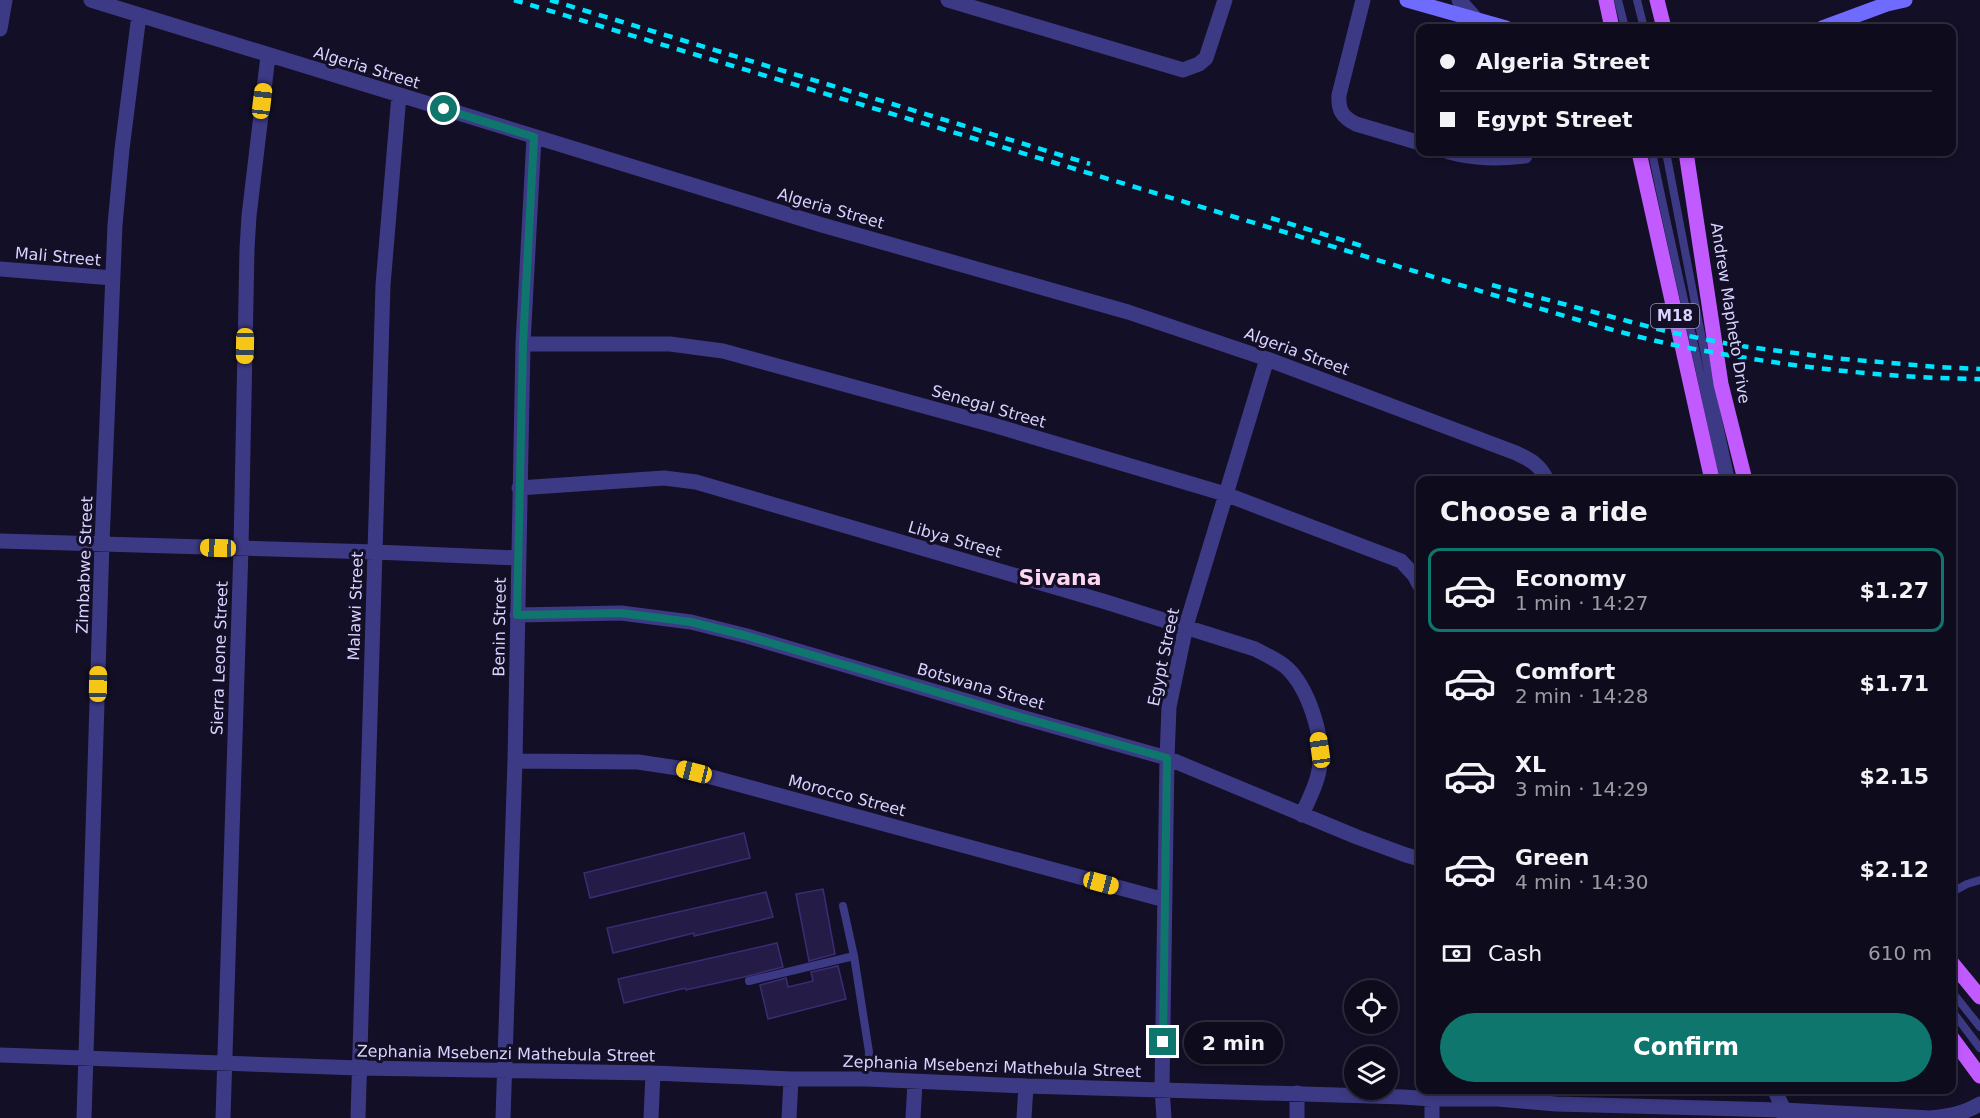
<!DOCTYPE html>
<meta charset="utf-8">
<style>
body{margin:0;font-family:"DejaVu Sans",sans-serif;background:#1c1929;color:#f1f3f6;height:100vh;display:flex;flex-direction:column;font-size:22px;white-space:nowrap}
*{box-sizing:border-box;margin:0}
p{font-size:20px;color:#9b9ba3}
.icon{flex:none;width:33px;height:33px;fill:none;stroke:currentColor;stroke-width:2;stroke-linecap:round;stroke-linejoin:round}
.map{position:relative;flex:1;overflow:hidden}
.details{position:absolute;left:1416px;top:476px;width:540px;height:618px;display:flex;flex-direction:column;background:#0e0b1c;border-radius:12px;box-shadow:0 3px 9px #0003,0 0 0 2px #2e2b3b}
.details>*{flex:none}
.guide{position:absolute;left:1416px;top:24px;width:540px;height:132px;border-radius:12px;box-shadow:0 3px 9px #0003,0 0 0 2px #2e2b3b;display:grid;align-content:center;height:132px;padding:0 24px;background:#0e0b1c}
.fabs{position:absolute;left:1344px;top:980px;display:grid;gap:12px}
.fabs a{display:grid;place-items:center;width:54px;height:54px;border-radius:50%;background:#0e0b1c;box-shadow:0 3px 9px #0003,0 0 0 2px #2e2b3b;font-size:30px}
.end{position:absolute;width:27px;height:27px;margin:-14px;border:8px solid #0f766e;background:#fff;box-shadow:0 0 0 3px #fff}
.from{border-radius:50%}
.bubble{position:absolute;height:42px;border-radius:21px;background:#0e0b1c;box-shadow:0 3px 9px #0003,0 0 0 2px #2e2b3b;font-size:20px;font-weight:700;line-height:42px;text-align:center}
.car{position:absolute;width:18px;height:36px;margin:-18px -9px;border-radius:8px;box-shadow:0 0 4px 2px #0007;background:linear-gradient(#f5c518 24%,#345 0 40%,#f5c518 0 76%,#345 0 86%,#f5c518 0)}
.guide b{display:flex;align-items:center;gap:21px;height:57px;font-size:22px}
.guide b+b{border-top:2px solid #2e2b3b}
.guide i{width:15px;height:15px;background:#f1f3f6}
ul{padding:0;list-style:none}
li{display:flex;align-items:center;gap:18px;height:84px;margin:0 12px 9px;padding:0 12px;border:3px solid transparent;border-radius:12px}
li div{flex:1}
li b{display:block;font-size:22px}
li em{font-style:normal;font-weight:700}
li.selected{border-color:#0f766e}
li>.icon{width:54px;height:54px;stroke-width:1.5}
h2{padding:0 24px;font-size:27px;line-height:72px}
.pay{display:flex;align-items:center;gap:15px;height:66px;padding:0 24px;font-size:22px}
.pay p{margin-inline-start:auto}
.cta{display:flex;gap:12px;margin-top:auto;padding:12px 24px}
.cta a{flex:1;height:69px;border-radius:36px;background:#0f766e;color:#fff;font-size:24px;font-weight:700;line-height:69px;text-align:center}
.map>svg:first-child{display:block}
.building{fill:#241b47;stroke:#3b2d73;stroke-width:1.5}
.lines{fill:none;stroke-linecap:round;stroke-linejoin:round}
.lane{stroke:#3d3a85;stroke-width:8}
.street{stroke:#3d3a85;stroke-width:15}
.secondary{stroke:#6f6bff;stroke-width:15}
.primary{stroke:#c25bff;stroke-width:15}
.rail{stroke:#00e5ff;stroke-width:4.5;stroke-dasharray:9 8;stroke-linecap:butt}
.route{stroke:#0f766e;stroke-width:8}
.labels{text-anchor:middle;stroke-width:6;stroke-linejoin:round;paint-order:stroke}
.shield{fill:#130f26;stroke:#9e99be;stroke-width:1.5}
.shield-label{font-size:15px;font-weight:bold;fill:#d9d4ff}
.street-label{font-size:16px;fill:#d9d4ff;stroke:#130f26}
.district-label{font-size:22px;font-weight:bold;fill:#ffd6f0;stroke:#130f26}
</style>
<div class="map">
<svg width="1980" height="1118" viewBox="0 0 1980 1118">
<rect width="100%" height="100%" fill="#130f26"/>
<path class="building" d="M744 833 750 858 590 898 584 873Z
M823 889 835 954 809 961 796 894Z
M766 892 773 917 694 936V933L613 953 607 928Z
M777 943 783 967 744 977 686 990 685 988 624 1003 618 979Z
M838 966 846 999 768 1019 760 985 786 978 788 987 813 981 811 972Z"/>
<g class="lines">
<path class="lane" d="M1618 0 1625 28
M1637 0 1644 28
M1652 152C1674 261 1701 370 1723 480
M1666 152 1714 402 1731 480
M1952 892 1967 884 1980 880
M843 906 854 956 869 1052 867 1079
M749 981 854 956
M1952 992 1980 1027
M1952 1011 1980 1048"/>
<path class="street" d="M91 0 822 225 1128 312 1267 359 1516 453C1531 460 1540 465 1547 480
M948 0 1183 70 1199 64 1206 58 1225 0
M1363 0 1339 95C1338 110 1342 117 1356 124L1420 143
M1459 0 1476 19
M0 29 5 0
M1449 152C1475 159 1498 159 1525 156
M0 269 113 278
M523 344H670L723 351 993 425 1225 494 1401 561 1414 575 1420 586
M519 488 664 478 696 482 1106 602 1255 649C1266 655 1278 660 1287 668 1308 688 1323 734 1320 762 1319 781 1309 798 1302 815
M0 541 375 552 518 558
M517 615 621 613 691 622 747 636 1021 717 1167 758 1357 837 1406 855 1420 859
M515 761 638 762 678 768 1165 900
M0 1055 359 1068 653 1073 791 1079H867L1026 1086 1403 1097 1432 1099H1498L1556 1104 1784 1110 1930 1118C1949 1116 1963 1114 1980 1104
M1774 1089 1784 1110V1117
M1432 1099V1118
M84 1118 102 543 115 225 122 149 139 15
M223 1118 241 548 247 249 249 216 268 56
M358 1118 383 285 399 95
M503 1118 515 761 523 344 534 137
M651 1118 653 1073
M789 1118 791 1079
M913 1118 915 1082
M1024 1118 1026 1086
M1164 1118 1162 1089 1167 758 1169 707 1186 626 1267 359
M1297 1118V1093"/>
<path class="secondary" d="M1407 0 1506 28
M1822 28 1887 4 1905 0"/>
<path class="primary" d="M1606 0 1612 28
M1657 0 1664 28
M1639 152 1712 480
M1686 152 1721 384 1745 480
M1952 963 1980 997
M1952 1038 1980 1076"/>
<path class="rail" d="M514 0 1497 296C1564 315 1631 338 1700 350 1792 367 1887 378 1980 379
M550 0 1090 164
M1271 218 1362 246
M1492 285 1669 332 1734 345 1833 358 1937 367 1980 369"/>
</g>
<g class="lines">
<path class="route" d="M444 109 534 137 523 344 517 615 621 613 691 622 747 636 1021 717 1167 758 1163 1042"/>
</g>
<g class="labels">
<rect class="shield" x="1651" y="304" width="48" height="24" rx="4.5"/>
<g class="shield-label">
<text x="1675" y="321">M18</text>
</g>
<g class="street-label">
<text transform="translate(367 67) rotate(17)" y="6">Algeria Street</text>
<text transform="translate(831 208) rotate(16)" y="6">Algeria Street</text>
<text transform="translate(58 256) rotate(5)" y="6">Mali Street</text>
<text transform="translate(1731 313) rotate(81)" y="6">Andrew Mapheto Drive</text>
<text transform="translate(1297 351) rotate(20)" y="6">Algeria Street</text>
<text transform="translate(989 406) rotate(16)" y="6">Senegal Street</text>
<text transform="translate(955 539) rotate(16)" y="6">Libya Street</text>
<text transform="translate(84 565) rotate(-88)" y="6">Zimbabwe Street</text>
<text transform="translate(355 606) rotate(-88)" y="6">Malawi Street</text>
<text transform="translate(499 627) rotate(-89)" y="6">Benin Street</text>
<text transform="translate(1163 657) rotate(-78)" y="6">Egypt Street</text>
<text transform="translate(219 658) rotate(-88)" y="6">Sierra Leone Street</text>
<text transform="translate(981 686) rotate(16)" y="6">Botswana Street</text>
<text transform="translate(847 795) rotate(15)" y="6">Morocco Street</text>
<text transform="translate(506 1053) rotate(1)" y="6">Zephania Msebenzi Mathebula Street</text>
<text transform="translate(992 1066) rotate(2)" y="6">Zephania Msebenzi Mathebula Street</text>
</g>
<g class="district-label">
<text x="1060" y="585">Sivana</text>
</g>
</g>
</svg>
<div class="fabs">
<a><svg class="icon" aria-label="locate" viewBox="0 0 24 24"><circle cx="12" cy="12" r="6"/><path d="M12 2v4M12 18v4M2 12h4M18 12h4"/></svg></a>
<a><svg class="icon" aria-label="layers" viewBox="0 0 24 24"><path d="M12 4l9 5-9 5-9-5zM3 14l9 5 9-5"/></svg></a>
</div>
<i class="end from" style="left:444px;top:109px"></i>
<i class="end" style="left:1163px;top:1042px"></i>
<div class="bubble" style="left:1184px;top:1022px;width:99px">2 min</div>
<i class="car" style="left:262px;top:101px;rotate:7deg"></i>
<i class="car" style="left:245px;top:346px;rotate:181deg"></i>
<i class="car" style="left:218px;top:548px;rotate:272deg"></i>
<i class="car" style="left:98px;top:684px;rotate:1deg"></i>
<i class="car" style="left:1320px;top:750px;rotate:352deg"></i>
<i class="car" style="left:694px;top:772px;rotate:284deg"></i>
<i class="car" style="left:1101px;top:883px;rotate:105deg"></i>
<div class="guide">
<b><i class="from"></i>Algeria Street</b>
<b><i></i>Egypt Street</b>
</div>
<section class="details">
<h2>Choose a ride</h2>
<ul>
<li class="selected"><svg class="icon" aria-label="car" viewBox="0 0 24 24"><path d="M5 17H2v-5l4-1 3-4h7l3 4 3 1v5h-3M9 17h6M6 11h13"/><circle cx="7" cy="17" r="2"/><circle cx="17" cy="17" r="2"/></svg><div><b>Economy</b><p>1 min · 14:27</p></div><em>$1.27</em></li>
<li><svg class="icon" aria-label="car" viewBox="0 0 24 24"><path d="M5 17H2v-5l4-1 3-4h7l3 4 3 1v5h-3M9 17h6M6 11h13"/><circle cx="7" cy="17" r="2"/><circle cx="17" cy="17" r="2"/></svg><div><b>Comfort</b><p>2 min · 14:28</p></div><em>$1.71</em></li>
<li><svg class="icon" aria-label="car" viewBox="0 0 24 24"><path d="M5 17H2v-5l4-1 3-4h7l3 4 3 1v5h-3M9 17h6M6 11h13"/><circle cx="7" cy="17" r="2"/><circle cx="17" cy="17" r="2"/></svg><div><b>XL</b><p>3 min · 14:29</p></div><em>$2.15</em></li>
<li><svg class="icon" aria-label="car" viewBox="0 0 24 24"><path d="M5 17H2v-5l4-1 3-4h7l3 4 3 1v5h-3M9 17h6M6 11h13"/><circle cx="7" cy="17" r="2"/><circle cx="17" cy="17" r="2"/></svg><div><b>Green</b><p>4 min · 14:30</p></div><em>$2.12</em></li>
</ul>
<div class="pay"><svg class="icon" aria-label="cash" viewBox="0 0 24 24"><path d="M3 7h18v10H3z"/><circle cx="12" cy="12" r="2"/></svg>Cash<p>610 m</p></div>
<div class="cta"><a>Confirm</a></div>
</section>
</div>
